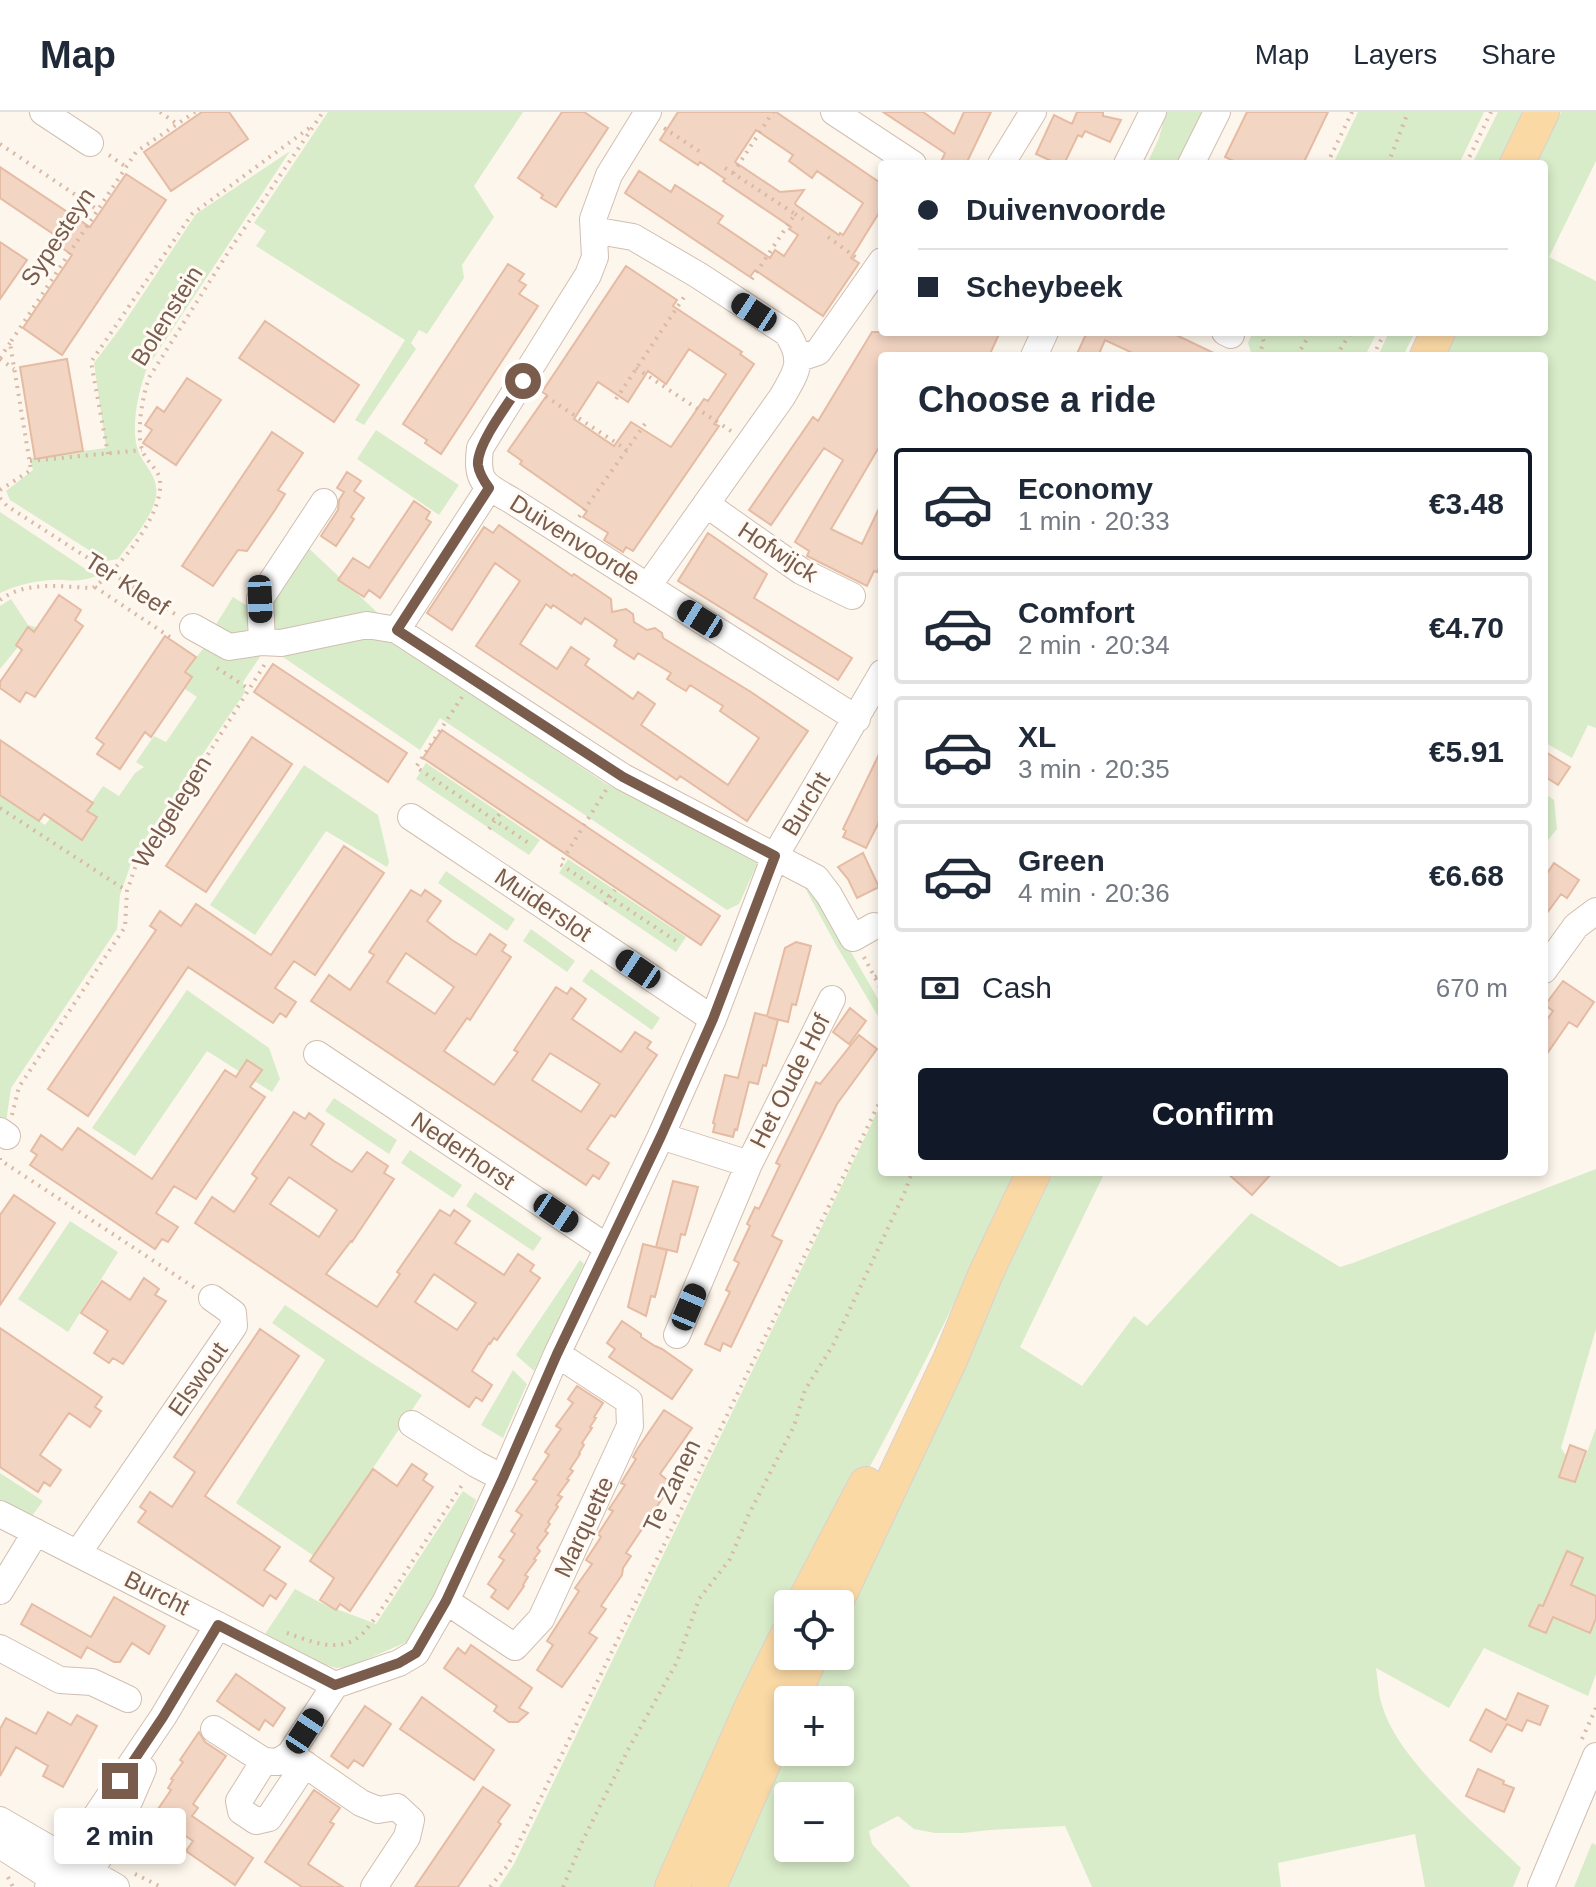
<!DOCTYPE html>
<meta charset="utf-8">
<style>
body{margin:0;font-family:Arial,sans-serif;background:#f6f6f7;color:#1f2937;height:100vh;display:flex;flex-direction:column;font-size:30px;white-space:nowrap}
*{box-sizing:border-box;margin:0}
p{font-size:26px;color:#747a83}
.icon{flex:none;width:44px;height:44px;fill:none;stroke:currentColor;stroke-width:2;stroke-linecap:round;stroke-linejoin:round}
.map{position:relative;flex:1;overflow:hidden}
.panel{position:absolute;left:878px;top:240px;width:670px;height:824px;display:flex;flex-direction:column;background:#fff;border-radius:8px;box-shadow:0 4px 12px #0003}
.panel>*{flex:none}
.guide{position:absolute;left:878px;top:48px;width:670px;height:176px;border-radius:8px;box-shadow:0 4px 12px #0003;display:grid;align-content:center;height:176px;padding:0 40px;background:#fff}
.tools{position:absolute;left:774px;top:1478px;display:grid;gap:16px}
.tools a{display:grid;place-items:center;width:80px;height:80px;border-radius:8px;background:#fff;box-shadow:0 4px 12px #0003;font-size:40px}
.end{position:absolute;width:36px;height:36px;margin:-18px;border:10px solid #7a5c4d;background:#fff;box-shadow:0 0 0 4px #fff}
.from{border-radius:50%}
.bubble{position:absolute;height:56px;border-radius:8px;background:#fff;box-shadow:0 4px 12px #0003;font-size:26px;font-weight:700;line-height:56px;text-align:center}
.car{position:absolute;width:24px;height:48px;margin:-24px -12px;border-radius:10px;box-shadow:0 0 6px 2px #0007;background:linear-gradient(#222 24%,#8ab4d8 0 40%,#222 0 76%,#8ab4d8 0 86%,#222 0)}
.guide b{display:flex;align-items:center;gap:28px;height:76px;font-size:30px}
.guide b+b{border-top:2px solid #e0e1e3}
.guide i{width:20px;height:20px;background:#1f2937}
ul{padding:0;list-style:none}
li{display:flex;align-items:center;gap:24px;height:112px;margin:0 16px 12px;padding:0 24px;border:4px solid #e0e1e3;border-radius:8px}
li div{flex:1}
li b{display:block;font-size:30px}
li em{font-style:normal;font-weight:700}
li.current{border-color:#111827}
li>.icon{width:72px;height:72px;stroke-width:1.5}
h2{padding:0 40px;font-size:36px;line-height:96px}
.pay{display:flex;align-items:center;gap:20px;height:88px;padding:0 40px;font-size:30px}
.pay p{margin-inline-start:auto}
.primary-button{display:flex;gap:16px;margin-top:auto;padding:16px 40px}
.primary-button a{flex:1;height:92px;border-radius:8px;background:#111827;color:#fff;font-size:32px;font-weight:700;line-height:92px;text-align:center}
header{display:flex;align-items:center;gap:48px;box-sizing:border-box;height:112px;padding:0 40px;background:#fff;border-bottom:2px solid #e0e1e3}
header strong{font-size:38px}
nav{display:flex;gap:44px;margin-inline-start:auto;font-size:28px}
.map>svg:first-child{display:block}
.green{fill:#d8ecc9;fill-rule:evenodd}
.building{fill:#f3d5c3;stroke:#e6bba3;stroke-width:2;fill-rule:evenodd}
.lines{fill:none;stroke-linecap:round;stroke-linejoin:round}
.minor-casing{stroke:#d1beb0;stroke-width:28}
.major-casing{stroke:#dad1cd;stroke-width:36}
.path{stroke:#d9b8a5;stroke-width:4;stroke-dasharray:2 6;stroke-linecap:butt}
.minor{stroke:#fff;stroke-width:26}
.major{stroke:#fbd9a5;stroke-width:34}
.route{stroke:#7a5c4d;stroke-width:10}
.labels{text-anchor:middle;stroke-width:6;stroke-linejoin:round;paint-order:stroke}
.street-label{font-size:24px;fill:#7a5c4d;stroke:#fffaf3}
</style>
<header>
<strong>Map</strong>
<nav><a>Map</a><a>Layers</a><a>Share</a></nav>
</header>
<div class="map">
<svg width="1596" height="1775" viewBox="0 0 1596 1775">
<rect width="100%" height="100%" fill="#fdf6ec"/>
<path class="green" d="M328 0H523L474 74 494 105 462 153 464 166 427 222 419 218 411 231 416 237 364 313 355 308 405 228 256 134 266 119 254 111Z
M1166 0H1207L1181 52H1147L1159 26Z
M1358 0H1484L1459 52H1333Z
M1498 0H1526L1499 52H1472Z
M1561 0H1596V49L1549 145 1596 169V616L1588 613 1572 646 1544 630V244H1442L1454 220H1544V52H1535Z
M290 39 147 256C139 278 132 307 136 331 140 354 162 362 155 389 149 410 130 430 118 447L106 449 10 388 6 379 33 358 30 346 106 336 94 251 122 214 196 102Z
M1253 220H1377L1365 244H1252L1248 231Z
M1389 220H1415L1403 244H1378Z
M376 318 459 373 439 403 357 347Z
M0 400 96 464C83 469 76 469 64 468 42 467 20 472 0 481Z
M304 432 379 502 268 524 264 488Z
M233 485 249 495 252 513 238 526 212 519Z
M11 487 28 513 39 516 22 530 0 557V494Z
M371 519 390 527 605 671 759 748 739 792 727 798 440 606 420 638 277 541Z
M210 528 264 539 243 570 245 580 134 743 120 783 117 817 11 976 6 1010 0 1012V678L17 693 45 713 52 704 72 719 103 674 119 684 135 661 144 655 136 650 154 624 166 630 197 585 176 571Z
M426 651 540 728 529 743 416 667Z
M304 653 378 703 389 750 387 755 326 719 255 823 210 793Z
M1544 681 1554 688 1557 717 1544 733Z
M568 747 686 825 676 840 559 761Z
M446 759 515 807 507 819 438 771Z
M809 767 882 894V911L836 833 804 774Z
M531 817 575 849 567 860 523 829Z
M591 857 660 906 652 918 582 869Z
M187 878 269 936 280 967 272 980 207 939 135 1044 92 1016Z
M334 986 397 1028 389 1042 325 999Z
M882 990V1060H1018C966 1168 914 1275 856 1380 829 1427 797 1471 772 1521 732 1604 695 1690 656 1775H499L514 1752Z
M410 1038 462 1073 453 1086 401 1051Z
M1596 1057V1217L1561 1336 1579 1362 1596 1316V1562L1588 1584 1484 1536 1449 1596 1376 1556C1378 1568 1378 1582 1382 1593 1397 1648 1479 1715 1521 1756L1513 1775H1425L1415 1722 1278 1751 1281 1775H1092L1065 1714 990 1718 963 1721H935L914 1717 898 1704 869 1719 872 1732 911 1775H727L788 1634V1640H840V1588H809L829 1544H840V1519L913 1354 1054 1060H1105L1020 1235 1082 1274 1134 1204 1147 1214 1251 1101 1340 1155 1353 1151ZM788 1684H840V1736H788Z
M475 1080 542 1126 533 1139 466 1094Z
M70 1109 118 1140 68 1220 18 1187Z
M580 1148 584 1152 534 1259 516 1243Z
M285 1193 364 1246 422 1283 314 1444 236 1391 325 1248 272 1211Z
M513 1258 527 1272 503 1326 481 1313Z
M0 1361 43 1389 32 1404 0 1389Z
M463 1379 476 1388 427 1507 409 1529 349 1555 336 1556 319 1551 265 1522 295 1477 321 1491 376 1512Z
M1592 1731 1596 1733V1775H1574Z"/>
<path class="building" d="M202 0H229L248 27 171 79 144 40Z
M562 0H584L608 16 556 95 541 86 543 83 518 66Z
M678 0H776L882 72V96L851 146 859 151 823 204 755 158 750 165 625 81 639 59 671 80 675 73 723 104 718 111 770 146 775 138 784 144 798 123 789 117 791 115 723 69 725 67 700 50 698 53 660 28ZM756 18 793 43 789 49 812 66 817 59 863 91 843 123 840 121 839 123 796 93 795 91 804 78 780 80 735 50Z
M883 0H923L954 22 964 0H991L966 52H940L945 41Z
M1077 0H1103V4L1121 8 1110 30 1085 19 1082 25 1078 23 1064 52H1058L1036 42 1054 3 1072 12Z
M1247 0H1328L1303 52H1240L1225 45Z
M0 55 90 115 126 62 166 88 62 243 23 216 72 143 58 133 62 128 0 86Z
M0 130 27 148 0 187Z
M508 152 524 162 519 169 526 173 519 182 538 194 441 342 425 331 427 328 403 312Z
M626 154 677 188 673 194 742 240 740 242 754 252 714 312 719 314 633 439 626 435 623 440 604 428 608 421 583 405 587 399 520 352 522 349 508 339 547 283 542 280ZM689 237 726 262 708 289 704 287 671 335 631 310 614 334 574 307 598 270 628 290 648 259 666 272Z
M265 209 359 273 334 310 239 246Z
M872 220H1000L989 244H882V330L831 417 862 432 882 390V451L877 460 874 459 867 474 807 444 809 439 795 430 843 348 824 336 771 413 749 398 813 305 818 309Z
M1087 220H1170L1220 244H1139L1105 228 1098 244H1076Z
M67 247 83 339 35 347 20 255Z
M187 266 221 288 176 353 143 331 152 318 145 313 157 295 164 300Z
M272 320 303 341 278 378 285 382 275 398 247 439 238 438 213 474 182 454Z
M347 360 361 369 354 379 364 386 351 405 354 407 336 434 321 424 338 398 339 388 344 380 337 376Z
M414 389 430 400 426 407 431 410 380 486 369 478 364 485 338 468 353 446 369 456Z
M499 413 572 464 574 462 611 487 612 500 626 497 633 502 634 510 647 518 655 516 662 521 663 526 751 580 808 619 747 709 680 664 677 668 476 534 520 469 495 451 452 518 427 501 484 415 493 421ZM546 492 551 496 553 493 581 512 585 506 617 528 614 534 634 547 638 541 671 561 667 567 676 573 686 579 690 573 723 594 720 599 759 626 728 673 641 613 655 592 638 580 633 587 585 553 589 547 571 535 557 557 520 532Z
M708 421 767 462 754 486 852 546 838 568 678 469Z
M59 483 81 498 75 508 83 514 35 585 26 580 20 590 0 576V570L22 538 16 533 28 515 34 520Z
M165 524 196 545 185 560 192 565 151 625 145 620 120 657 97 642 104 632 96 626Z
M273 552 407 641 388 670 254 580Z
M442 618 720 804 701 833 423 646Z
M252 625 292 652 206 780 166 754Z
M0 628 93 691 87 699 97 705 82 728 44 702 39 709 0 683Z
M882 636V704L866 736 843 725 846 719 843 717Z
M1544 639 1570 655 1558 673 1544 664Z
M344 734 384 761 315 863 294 849 275 876 296 890 286 905 280 901 273 911 188 855 88 1004 48 977 156 818 150 814 160 799 181 814 196 792 271 843Z
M863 741 879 775 857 786 848 767 838 755Z
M1554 751 1579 768 1567 786 1561 782 1544 805V766Z
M411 778 421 784 425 778 441 789 427 809 452 828 476 843 490 822 506 833 502 839 511 845 470 908 467 906 444 939 494 973 518 940 514 938 556 875 567 882 571 876 586 887 572 907 621 940 635 920 651 930 647 936 657 943 615 1005 611 1003 587 1037 609 1051 599 1067 593 1063 586 1073 311 889 329 863 350 878 374 843 369 840ZM406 841 454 875 435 902 387 870ZM550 941 600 972 581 1000 532 968Z
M796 830 811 834 796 893 792 892 788 910 768 905 778 908 766 954 763 953 758 972 749 970 737 1018 735 1017 733 1025 713 1020 715 1012 713 1011 725 963 738 966 755 901 767 904 785 836Z
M1563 869 1594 890 1577 915 1569 910 1544 946V912L1553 899 1545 893Z
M850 896 866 909 849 932 833 920Z
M859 923 877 937 837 992 772 1124 782 1129 731 1235 723 1231 720 1239 705 1232 730 1180 726 1178 739 1151 734 1148 750 1114 747 1112 755 1095 759 1097 780 1053 776 1051 816 970 820 972Z
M247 948 262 958 250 975 265 985 196 1087 174 1074 156 1101 178 1115 168 1130 162 1127 155 1137 30 1053 37 1043 31 1039 41 1023 62 1038 78 1016 152 1067 225 958 236 965Z
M294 1000 305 1007 309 1001 324 1012 311 1033 334 1049 352 1060 367 1040 388 1054 384 1061 394 1067 352 1130 351 1129 326 1162 377 1195 400 1162 397 1160 440 1098 450 1104 454 1098 470 1109 455 1131 504 1163 518 1142 534 1153 530 1159 540 1166 497 1228 494 1226 490 1232 489 1231 472 1259 492 1273 482 1289 476 1285 469 1295 195 1111 212 1085 234 1100 257 1066 252 1062ZM289 1065 337 1098 319 1125 270 1092ZM434 1162 476 1191 457 1218 415 1190Z
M1226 1060H1273L1252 1083Z
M673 1069 698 1075 685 1123 681 1122 677 1140 656 1135Z
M14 1083 55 1111 0 1193V1103Z
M643 1132 667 1138 655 1185 651 1184 646 1204 628 1195Z
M144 1166 159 1177 155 1183 166 1189 123 1252 113 1246 109 1251 94 1241 108 1219 81 1201 102 1169 130 1188Z
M622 1209 641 1222V1225L655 1234 662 1237 692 1258 672 1287 609 1245 615 1237 607 1231Z
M0 1216 102 1285 95 1295 101 1299 90 1315 69 1301 40 1343 61 1358 50 1374 44 1370 38 1380 0 1355Z
M260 1217 299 1244 205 1384 280 1435 264 1458 286 1472 276 1487 270 1483 263 1494 138 1410 146 1399 140 1395 150 1380 172 1395 195 1360 174 1345Z
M577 1274 603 1291 594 1305 596 1306 590 1315 592 1316 582 1331 584 1333 579 1341 580 1342 570 1357 573 1359 567 1367 569 1368 558 1383 562 1385 556 1393 558 1395 548 1410 550 1412 545 1419 548 1421 537 1436 540 1439 534 1447 536 1448 525 1463 528 1465 523 1473 524 1474 508 1497 491 1485 496 1478 488 1472 504 1448 499 1445 515 1422 511 1419 522 1403 516 1399 537 1369 533 1367 549 1343 545 1340 561 1317 556 1314 573 1291 568 1287Z
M664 1298 692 1316 660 1362 672 1372 626 1441 631 1444 623 1456 622 1463 601 1494 606 1497 589 1521 597 1526 562 1575 537 1558 553 1533 547 1529 579 1479 575 1476 592 1452 586 1448 601 1425 598 1422 613 1399 609 1397 625 1373 621 1371 636 1347 633 1345 638 1336Z
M1570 1333 1586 1339 1575 1370 1559 1365Z
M412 1352 427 1362 423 1368 433 1375 350 1499 340 1492 336 1498 320 1488 334 1466 310 1449 373 1357 397 1374Z
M1567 1439 1583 1446 1571 1473 1596 1484V1506L1590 1521 1553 1505 1546 1521 1529 1514 1539 1493 1543 1494Z
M114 1485 165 1514 149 1542 132 1531 120 1550H114L87 1535 81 1546 21 1512 32 1492 91 1525Z
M471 1533 532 1576 519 1596 528 1601 518 1610H509L494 1599 497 1594 444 1556 458 1536 465 1542Z
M236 1562 285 1596 273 1614 265 1608 259 1618 217 1589Z
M1518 1581 1548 1594 1540 1613 1527 1608 1522 1619 1507 1612 1491 1640 1470 1628 1486 1597 1506 1608Z
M422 1585 494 1638 474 1668 400 1617Z
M365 1594 391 1612 363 1654 354 1648 348 1656 331 1644Z
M48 1600 71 1613 77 1603 97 1614 63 1675 43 1664 48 1654 16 1635 0 1664V1617L6 1606 36 1622Z
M199 1620 205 1630 226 1644 193 1692 198 1696 192 1704 253 1746 235 1773 186 1739 193 1729 154 1703 171 1678 168 1676 173 1668 171 1667 183 1650 180 1648Z
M1478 1657 1504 1669 1503 1672 1514 1676 1504 1700 1466 1684Z
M483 1675 510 1693 498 1710 501 1712 458 1775H415Z
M314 1678 340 1696 330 1710 334 1712 308 1752 343 1775H302L265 1750Z"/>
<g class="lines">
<g class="minor-casing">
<path id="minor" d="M43 0 90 31
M648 0 609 63 593 107 595 145 588 163 480 336C476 370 484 373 511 388L857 607
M834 0 913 52
M1001 52 1033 0
M1127 52 1153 0
M1191 52 1217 0
M595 121 604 120 633 125 698 163 787 221C805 249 797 259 782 285L648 474
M1225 220 1231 223
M1034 244 1045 220
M797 247 818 240 882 149
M489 376 397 518 623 665 816 766 829 783 853 826 874 814
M324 390 260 487 262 530 281 531 367 513 397 518
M706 392 801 459 852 484
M193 515 229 535 262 530
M411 705 713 907
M1544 858 1576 814 1596 799
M317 942 608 1136
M0 1019 7 1024
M661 1024 749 1052
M677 1223 749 1052 832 887
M412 1312 476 1352 503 1366
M0 1402 335 1573 399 1551 416 1541 446 1489 503 1366 557 1242 661 1024 713 907 775 744 882 561
M78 1441 234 1214 233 1201 212 1186
M0 1479 36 1420
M446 1489 515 1535 541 1507 630 1314 629 1289 557 1242
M0 1536 60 1568 92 1570 128 1587
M214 1617 264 1649 278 1650 290 1642 335 1573
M290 1642 361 1691 378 1698 397 1695 411 1708 407 1725 374 1775
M264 1649 239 1689 241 1699 256 1709 269 1706 305 1652
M0 1708 116 1775
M0 1733 66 1775
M48 1775 163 1605 218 1513
M80 1775C105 1738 127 1698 143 1657
M1541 1775 1596 1644"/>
</g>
<g class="major-casing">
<path id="major" d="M1517 52 1542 0
M1427 244 1438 220
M803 1492 866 1372
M835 1492 950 1248 986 1161 1034 1060
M791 1588 811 1544
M672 1775 754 1590 788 1522
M709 1775 788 1595"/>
</g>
<path class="path" d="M160 0 177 12
M664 16 702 41
M0 32 98 98
M109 43 126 55
M1327 52 1352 0
M1388 52 1408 0
M1466 52 1491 0
M725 56 795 102 750 170
M733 61 773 0
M795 102 803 107
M828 125 858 147
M1258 244 1264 230 1260 220
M1297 244 1311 220
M1336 244 1351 220
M1373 244 1385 220
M0 246 10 231
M0 247 14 257
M636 256 731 319
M539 280 627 338
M616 287 686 182
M108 342 91 250 192 102 312 14
M30 349 142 338
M0 378 31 358 10 231 136 40 195 0
M0 386 7 394 175 502
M579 405 645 312
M95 475 173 527
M0 488C27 468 62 475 93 476 118 458 164 402 160 369 159 357 145 349 142 337 136 320 143 280 150 264L229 139 323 0
M217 556 249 577
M462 585 416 655 530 732
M606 678 560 752 676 829
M0 696 127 779
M489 717 500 701
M605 792 615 778
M864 845 882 879
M875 865 882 862
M12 1003 19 975 125 815 127 779 136 753 171 701 265 552
M0 1046V1048L195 1176
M287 1521C310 1529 338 1542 360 1524 366 1519 371 1511 377 1504L464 1370
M1582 1627 1596 1596
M135 1762 161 1775
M8 1765 13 1775
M490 1775 508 1753 882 985
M563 1775 583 1728 629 1636 677 1550 699 1487 730 1447 748 1404 794 1314 805 1278 833 1233 904 1082 912 1060"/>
<use href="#minor" class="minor"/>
<use href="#major" class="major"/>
</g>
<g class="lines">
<path class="route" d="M120 1669 163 1605 218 1513 335 1573 399 1551 416 1541 446 1489 503 1366 557 1242 661 1024 713 907 775 744 623 665 397 518 489 376C484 369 479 361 478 353 476 332 511 288 523 269"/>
</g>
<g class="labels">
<g class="street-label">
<text transform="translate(58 125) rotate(-56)" y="8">Sypesteyn</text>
<text transform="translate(167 204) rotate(-58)" y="8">Bolenstein</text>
<text transform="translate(575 428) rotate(32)" y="8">Duivenvoorde</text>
<text transform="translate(778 440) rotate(33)" y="8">Hofwijck</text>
<text transform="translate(127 472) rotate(33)" y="8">Ter Kleef</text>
<text transform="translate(806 692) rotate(-59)" y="8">Burcht</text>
<text transform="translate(172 700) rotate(-58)" y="8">Welgelegen</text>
<text transform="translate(543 793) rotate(34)" y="8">Muiderslot</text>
<text transform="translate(790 969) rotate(-63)" y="8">Het Oude Hof</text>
<text transform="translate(463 1039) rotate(34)" y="8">Nederhorst</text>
<text transform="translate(198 1267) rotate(-55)" y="8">Elswout</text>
<text transform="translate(672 1374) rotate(-64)" y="8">Te Zanen</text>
<text transform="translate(584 1415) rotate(-65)" y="8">Marquette</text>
<text transform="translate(157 1481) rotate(27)" y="8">Burcht</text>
</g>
</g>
</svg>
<div class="tools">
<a><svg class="icon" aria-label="locate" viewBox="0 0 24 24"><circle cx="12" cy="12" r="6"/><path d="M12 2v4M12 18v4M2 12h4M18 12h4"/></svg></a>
<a>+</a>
<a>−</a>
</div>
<i class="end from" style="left:523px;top:269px"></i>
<i class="end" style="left:120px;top:1669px"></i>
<div class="bubble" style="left:54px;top:1696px;width:132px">2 min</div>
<i class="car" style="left:754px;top:200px;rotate:303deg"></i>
<i class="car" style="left:260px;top:487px;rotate:178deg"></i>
<i class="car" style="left:700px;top:507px;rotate:302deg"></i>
<i class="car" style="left:638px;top:857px;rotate:304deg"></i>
<i class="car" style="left:556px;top:1101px;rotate:124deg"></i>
<i class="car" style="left:689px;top:1195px;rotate:23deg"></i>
<i class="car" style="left:305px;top:1619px;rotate:33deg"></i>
<div class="guide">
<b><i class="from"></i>Duivenvoorde</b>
<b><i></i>Scheybeek</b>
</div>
<section class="panel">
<h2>Choose a ride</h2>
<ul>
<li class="current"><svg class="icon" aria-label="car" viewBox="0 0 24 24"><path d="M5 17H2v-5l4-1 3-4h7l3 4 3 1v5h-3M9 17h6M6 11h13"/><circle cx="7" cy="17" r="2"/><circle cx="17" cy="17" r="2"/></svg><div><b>Economy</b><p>1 min · 20:33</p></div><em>€3.48</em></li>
<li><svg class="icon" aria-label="car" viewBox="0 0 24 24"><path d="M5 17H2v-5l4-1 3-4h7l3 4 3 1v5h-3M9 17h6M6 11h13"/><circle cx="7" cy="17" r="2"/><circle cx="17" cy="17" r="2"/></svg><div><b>Comfort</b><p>2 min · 20:34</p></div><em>€4.70</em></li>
<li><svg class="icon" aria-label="car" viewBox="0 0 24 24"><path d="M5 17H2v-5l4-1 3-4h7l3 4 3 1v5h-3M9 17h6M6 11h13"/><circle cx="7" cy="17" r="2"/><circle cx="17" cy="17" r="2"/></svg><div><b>XL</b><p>3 min · 20:35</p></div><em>€5.91</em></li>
<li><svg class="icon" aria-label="car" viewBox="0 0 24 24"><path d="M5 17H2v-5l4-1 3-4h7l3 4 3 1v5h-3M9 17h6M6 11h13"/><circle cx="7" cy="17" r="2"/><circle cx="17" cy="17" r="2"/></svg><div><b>Green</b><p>4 min · 20:36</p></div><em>€6.68</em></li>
</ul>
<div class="pay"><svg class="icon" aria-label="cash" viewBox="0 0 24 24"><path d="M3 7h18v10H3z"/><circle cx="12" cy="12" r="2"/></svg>Cash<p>670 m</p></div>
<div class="primary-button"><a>Confirm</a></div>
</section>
</div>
